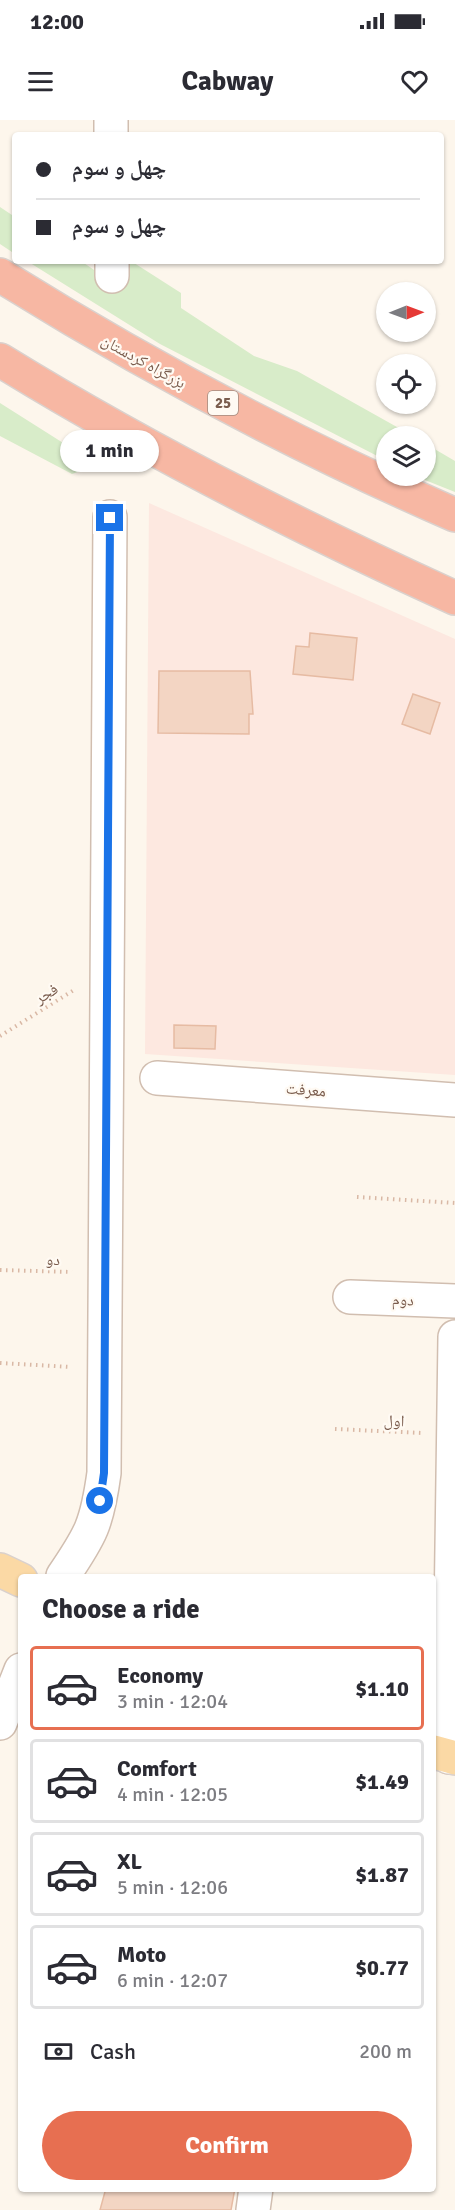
<!DOCTYPE html>
<meta charset="utf-8">
<style>
body{margin:0;font-family:Signika,"Noto Naskh Arabic",sans-serif;background:#f7f7f7;color:#2b2b33;height:100vh;display:flex;flex-direction:column;font-size:22px;white-space:nowrap}
*{box-sizing:border-box;margin:0}
p{font-size:20px;color:#7c7c81}
.icon{flex:none;width:33px;height:33px;fill:none;stroke:currentColor;stroke-width:2;stroke-linecap:round;stroke-linejoin:round}
.map{position:relative;flex:1;overflow:hidden}
.drawer{position:absolute;left:18px;top:1454px;width:418px;height:618px;display:flex;flex-direction:column;background:#fff;border-radius:6px;box-shadow:0 2px 4px #0004}
.drawer>*{flex:none}
.banner{position:absolute;left:12px;top:12px;width:432px;height:132px;border-radius:6px;box-shadow:0 2px 4px #0004;display:grid;align-content:center;height:132px;padding:0 24px;background:#fff}
.needle{width:39px;rotate:89deg}
.fabs{position:absolute;left:376px;top:162px;display:grid;gap:12px}
.fabs a{display:grid;place-items:center;width:60px;height:60px;border-radius:50%;background:#fff;box-shadow:0 2px 4px #0004;font-size:30px}
.end{position:absolute;width:27px;height:27px;margin:-14px;border:8px solid #1a73e8;background:#fff;box-shadow:0 0 0 3px #fff}
.from{border-radius:50%}
.bubble{position:absolute;height:42px;border-radius:21px;background:#fff;box-shadow:0 2px 4px #0004;font-size:20px;font-weight:800;line-height:42px;text-align:center}
.banner b{display:flex;align-items:center;gap:21px;height:57px;font-size:22px}
.banner b+b{border-top:2px solid #e1e1e2}
.banner i{width:15px;height:15px;background:#2b2b33}
ul{padding:0;list-style:none}
li{display:flex;align-items:center;gap:18px;height:84px;margin:0 12px 9px;padding:0 12px;border:3px solid #e1e1e2;border-radius:6px}
li div{flex:1}
li b{display:block;font-size:22px}
li em{font-style:normal;font-weight:800}
li.on{border-color:#e76f51}
li>.icon{width:54px;height:54px;stroke-width:1.5}
h2{padding:0 24px;font-size:27px;line-height:72px}
.pay{display:flex;align-items:center;gap:15px;height:66px;padding:0 24px;font-size:22px}
.pay p{margin-inline-start:auto}
.action{display:flex;gap:12px;margin-top:auto;padding:12px 24px}
.action a{flex:1;height:69px;border-radius:36px;background:#e76f51;color:#fff;font-size:24px;font-weight:800;line-height:69px;text-align:center}
.status{display:flex;justify-content:space-between;align-items:center;height:42px;padding:0 30px;background:#fff;direction:ltr}
.status svg{height:16px;fill:currentColor}
header{display:flex;justify-content:space-between;align-items:center;height:78px;padding:0 24px;background:#fff;font-size:27px;font-weight:800}
.map>svg:first-child{display:block}
.commercial{fill:#fde8e0}
.green{fill:#d8ecc9}
.building{fill:#f3d5c3;stroke:#e6bba3;stroke-width:1.5}
.lines{fill:none;stroke-linecap:round;stroke-linejoin:round}
.minor-casing{stroke:#d1beb0;stroke-width:36}
.major-casing{stroke:#dad1cd;stroke-width:36}
.highway-casing{stroke:#dad1cd;stroke-width:36}
.path{stroke:#d9b8a5;stroke-width:4;stroke-dasharray:1.5 4.5;stroke-linecap:butt}
.minor{stroke:#fff;stroke-width:33}
.major{stroke:#fbd9a5;stroke-width:33}
.highway{stroke:#f7b7a3;stroke-width:33}
.route{stroke:#1a73e8;stroke-width:8}
.labels{text-anchor:middle;stroke-width:4.5;stroke-linejoin:round;paint-order:stroke}
.shield{fill:#fffaf3;stroke:#a28b7f;stroke-width:1.5}
.shield-label{font-size:15px;font-weight:bold;fill:#7a5c4d}
.street-label{font-size:16px;fill:#7a5c4d;stroke:#fffaf3}
</style>
<div class="status"><b>12:00</b><svg viewBox="0 0 49 12"><path d="M0 12V9h3v3zM5 12V6h3v6zM10 12V3h3v9zM15 12V0h3v12zM26 1h20v11H26zM47 4h2v5h-2z"/></svg></div>
<header><svg class="icon" aria-label="menu" viewBox="0 0 24 24"><path d="M4 6h16M4 12h16M4 18h16"/></svg>Cabway<svg class="icon" aria-label="heart" viewBox="0 0 24 24"><path d="M12 20l-8-8c-3-5 5-10 8-4 3-6 11-1 8 4z"/></svg></header>
<div class="map">
<svg width="455" height="2090" viewBox="0 0 455 2090">
<rect width="100%" height="100%" fill="#fdf6ec"/>
<path class="commercial" d="M149 383 455 519V955L145 934Z"/>
<path class="green" d="M0 87 15 97V134L0 124Z
M27 141H81L119 167 123 141H131L181 173V188L254 236 297 251 413 316H387V341L160 224Z
M0 283 98 345 72 354 0 316Z
M426 324 455 341V372L415 356H426Z"/>
<path class="building" d="M310 513 357 518 353 560 293 554 296 526 309 527Z
M159 551H250L253 594H249V614L158 613Z
M413 574 440 583 430 614 402 604Z
M174 905 216 906 215 929 174 928Z
M106 2068H235L231 2090H100Z"/>
<g class="lines">
<g class="minor-casing">
<path id="minor" d="M111 0V15
M112 141V156
M157 958 455 980
M350 1177 455 1181
M63 1456C91 1415 97 1404 104 1353L110 397
M0 1603 21 1550
M449 1637 455 1217
M253 2090 256 2068"/>
</g>
<g class="major-casing">
<path id="major" d="M0 1450 21 1460
M434 1632 455 1638"/>
</g>
<g class="highway-casing">
<path id="highway" d="M0 155C146 246 297 326 455 395
M0 240C146 330 299 407 455 478"/>
</g>
<path class="path" d="M0 916 74 870
M357 1077 455 1083
M0 1150 72 1152
M0 1243 71 1247
M335 1309 422 1313"/>
<use href="#minor" class="minor"/>
<use href="#major" class="major"/>
<use href="#highway" class="highway"/>
</g>
<g class="lines">
<path class="route" d="M100 1381 104 1353 110 398"/>
</g>
<g class="labels">
<rect class="shield" x="208" y="271" width="30" height="24" rx="4.5"/>
<g class="shield-label">
<text x="223" y="288">25</text>
</g>
<g class="street-label">
<text transform="translate(144 241) rotate(29)" y="6">بزرگراه کردستان</text>
<text transform="translate(46 873) rotate(-31)" y="6">فجر</text>
<text transform="translate(306 969) rotate(4)" y="6">معرفت</text>
<text transform="translate(53 1139) rotate(2)" y="6">دو</text>
<text transform="translate(403 1179) rotate(3)" y="6">دوم</text>
<text transform="translate(394 1300) rotate(2)" y="6">اول</text>
</g>
</g>
</svg>
<div class="fabs">
<a><svg class="needle" viewBox="-14 -14 28 28"><path d="M0-13l5 13h-10z" fill="#e53935"/><path d="M0 13l5-13h-10z" fill="#7c7c81"/></svg></a>
<a><svg class="icon" aria-label="locate" viewBox="0 0 24 24"><circle cx="12" cy="12" r="6"/><path d="M12 2v4M12 18v4M2 12h4M18 12h4"/></svg></a>
<a><svg class="icon" aria-label="layers" viewBox="0 0 24 24"><path d="M12 4l9 5-9 5-9-5zM3 14l9 5 9-5"/></svg></a>
</div>
<i class="end from" style="left:100px;top:1381px"></i>
<i class="end" style="left:110px;top:398px"></i>
<div class="bubble" style="left:60px;top:310px;width:99px">1 min</div>
<div class="banner">
<b><i class="from"></i>چهل و سوم</b>
<b><i></i>چهل و سوم</b>
</div>
<section class="drawer">
<h2>Choose a ride</h2>
<ul>
<li class="on"><svg class="icon" aria-label="car" viewBox="0 0 24 24"><path d="M5 17H2v-5l4-1 3-4h7l3 4 3 1v5h-3M9 17h6M6 11h13"/><circle cx="7" cy="17" r="2"/><circle cx="17" cy="17" r="2"/></svg><div><b>Economy</b><p>3 min · 12:04</p></div><em>$1.10</em></li>
<li><svg class="icon" aria-label="car" viewBox="0 0 24 24"><path d="M5 17H2v-5l4-1 3-4h7l3 4 3 1v5h-3M9 17h6M6 11h13"/><circle cx="7" cy="17" r="2"/><circle cx="17" cy="17" r="2"/></svg><div><b>Comfort</b><p>4 min · 12:05</p></div><em>$1.49</em></li>
<li><svg class="icon" aria-label="car" viewBox="0 0 24 24"><path d="M5 17H2v-5l4-1 3-4h7l3 4 3 1v5h-3M9 17h6M6 11h13"/><circle cx="7" cy="17" r="2"/><circle cx="17" cy="17" r="2"/></svg><div><b>XL</b><p>5 min · 12:06</p></div><em>$1.87</em></li>
<li><svg class="icon" aria-label="car" viewBox="0 0 24 24"><path d="M5 17H2v-5l4-1 3-4h7l3 4 3 1v5h-3M9 17h6M6 11h13"/><circle cx="7" cy="17" r="2"/><circle cx="17" cy="17" r="2"/></svg><div><b>Moto</b><p>6 min · 12:07</p></div><em>$0.77</em></li>
</ul>
<div class="pay"><svg class="icon" aria-label="cash" viewBox="0 0 24 24"><path d="M3 7h18v10H3z"/><circle cx="12" cy="12" r="2"/></svg>Cash<p>200 m</p></div>
<div class="action"><a>Confirm</a></div>
</section>
</div>
